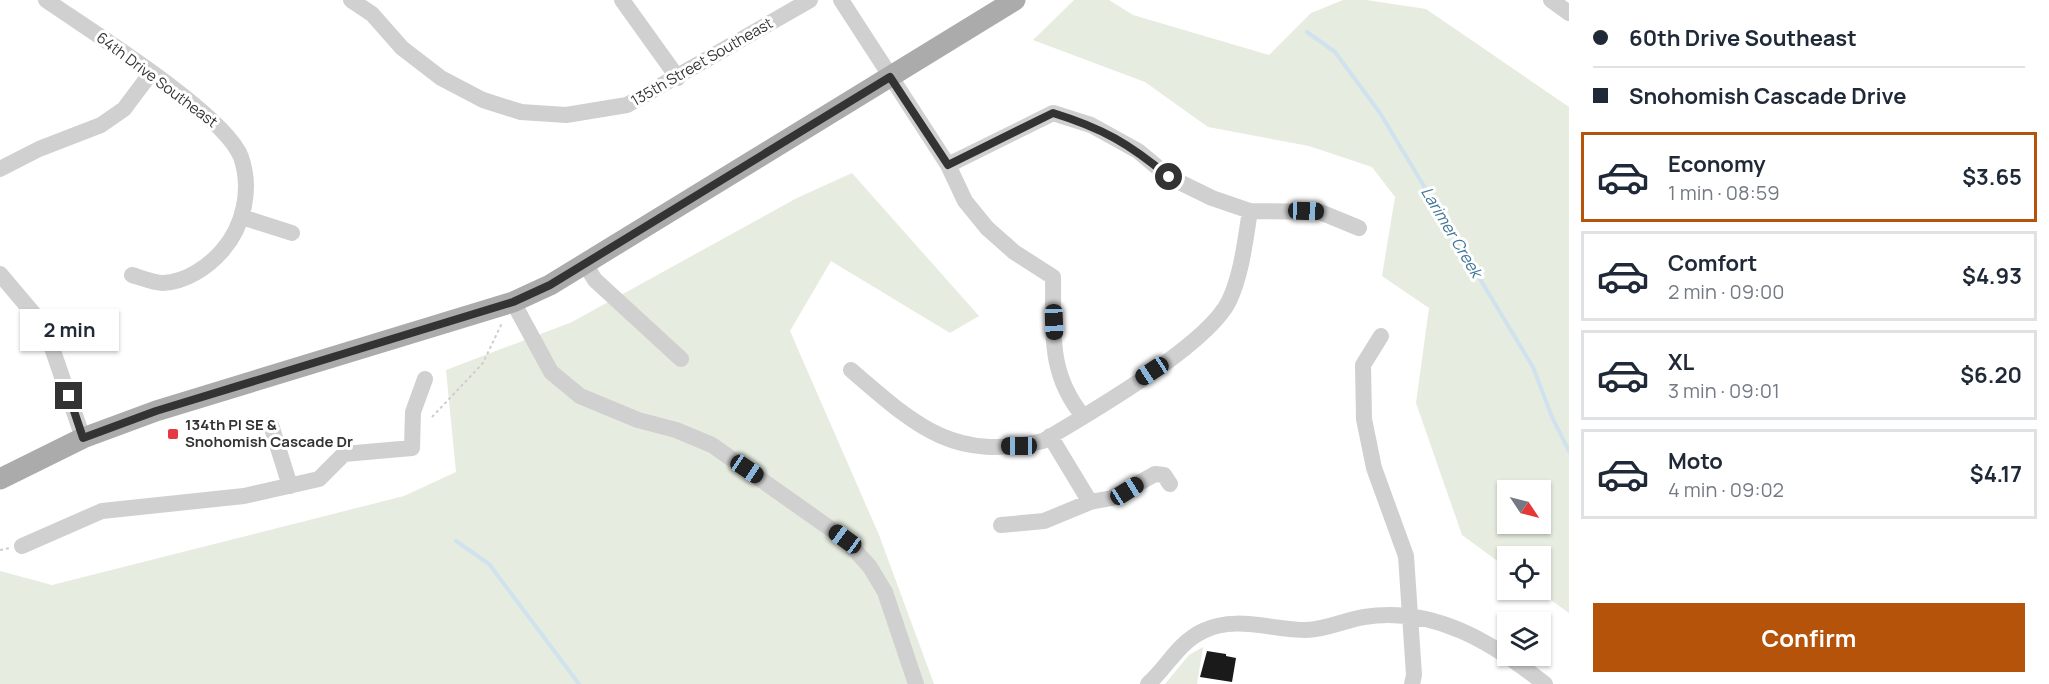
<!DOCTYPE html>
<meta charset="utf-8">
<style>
body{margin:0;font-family:Manrope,sans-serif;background:#f2f2f3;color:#1f2937;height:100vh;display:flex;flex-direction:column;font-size:22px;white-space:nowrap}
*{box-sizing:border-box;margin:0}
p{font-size:20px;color:#747a83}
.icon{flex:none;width:33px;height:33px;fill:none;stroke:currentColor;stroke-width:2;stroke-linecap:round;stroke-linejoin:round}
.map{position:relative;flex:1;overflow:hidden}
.drawer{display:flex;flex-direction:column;background:#fff;width:480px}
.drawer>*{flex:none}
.guide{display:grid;align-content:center;height:132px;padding:0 24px;background:#fff}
.needle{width:39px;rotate:125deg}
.controls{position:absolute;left:1497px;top:480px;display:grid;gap:12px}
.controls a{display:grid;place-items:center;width:54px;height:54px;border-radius:0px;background:#fff;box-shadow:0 2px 4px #0004;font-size:30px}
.end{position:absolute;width:27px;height:27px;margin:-14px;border:8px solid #333;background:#fff;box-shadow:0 0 0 3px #fff}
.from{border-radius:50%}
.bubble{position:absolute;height:42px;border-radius:0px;background:#fff;box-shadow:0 2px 4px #0004;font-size:20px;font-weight:700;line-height:42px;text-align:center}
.car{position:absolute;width:18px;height:36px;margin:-18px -9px;border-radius:8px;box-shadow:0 0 4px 2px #0007;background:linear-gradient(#222 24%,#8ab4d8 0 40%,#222 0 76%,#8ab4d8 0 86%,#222 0)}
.guide b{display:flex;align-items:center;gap:21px;height:57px;font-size:22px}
.guide b+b{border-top:2px solid #e0e1e3}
.guide i{width:15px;height:15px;background:#1f2937}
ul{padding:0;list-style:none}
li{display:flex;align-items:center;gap:18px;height:90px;margin:0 12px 9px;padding:0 12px;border:3px solid #e0e1e3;border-radius:0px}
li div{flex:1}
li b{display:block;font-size:22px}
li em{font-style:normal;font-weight:700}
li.current{border-color:#b45309}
li>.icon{width:54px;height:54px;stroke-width:1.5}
.button{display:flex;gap:12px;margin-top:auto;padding:12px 24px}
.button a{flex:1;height:69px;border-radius:0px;background:#b45309;color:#fff;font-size:24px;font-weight:700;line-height:69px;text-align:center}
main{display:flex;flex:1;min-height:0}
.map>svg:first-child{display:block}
.green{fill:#e6ecdf;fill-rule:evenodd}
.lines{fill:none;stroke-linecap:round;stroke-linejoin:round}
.stream{stroke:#cfe2ee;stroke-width:4}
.building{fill:#1a1a1a}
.path{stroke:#cdcdcd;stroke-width:2;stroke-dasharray:3 3;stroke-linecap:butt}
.minor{stroke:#d0d0d0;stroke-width:16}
.major{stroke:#ababab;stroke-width:21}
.route{stroke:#333;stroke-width:8}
.poi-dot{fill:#e63946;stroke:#fff;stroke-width:2}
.labels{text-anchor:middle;stroke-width:6;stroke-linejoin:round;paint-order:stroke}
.street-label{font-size:15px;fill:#333;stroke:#fff}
.poi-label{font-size:15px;font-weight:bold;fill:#333;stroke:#fff;text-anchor:start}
.water-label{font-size:16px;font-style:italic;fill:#3f7597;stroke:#fff}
</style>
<main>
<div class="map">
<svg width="1569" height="684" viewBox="0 0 1569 684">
<rect width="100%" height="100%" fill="#fff"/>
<path class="green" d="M1074 0H1109L1133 15 1269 55 1311 13 1343 0H1366L1426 9 1569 107V613L1537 590H1540V556H1508L1507 568 1462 535 1416 403 1429 308 1382 276 1395 197 1372 167 1309 146 1208 127 1145 82 1033 40ZM1540 490V524H1508V490Z
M852 173 979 316 950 333 831 261 790 331 879 535 934 684H0V571L52 585 404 496 456 472 446 370 572 322 797 198Z
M1203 647 1197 684H1165L1189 655Z"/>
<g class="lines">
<path class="stream" d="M1307 32 1335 52 1380 113 1533 367 1552 417 1569 451
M456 541 489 564 579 684"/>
</g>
<path class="building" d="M1207 651 1226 654V656L1236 658 1232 682 1200 677Z"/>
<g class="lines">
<path class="path" d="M432 417 483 363 502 323
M0 550 10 548"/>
<path class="minor" d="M46 0C89 30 225 114 241 157 252 189 244 226 222 251 208 267 186 282 163 283 154 283 142 278 132 275
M351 0 372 14 402 48 441 78 483 100 521 112 566 115 627 105 810 0
M622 0 678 78
M841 0 948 165 965 201 987 228 1014 252 1053 277C1054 331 1047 372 1083 416
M1551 0 1569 13
M948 165 1053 113 1091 125 1138 151 1169 177 1212 198 1250 211 1320 212 1359 228
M0 169 39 149 101 125 124 109 151 73
M242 217 292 233
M585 264 595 280 681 359
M0 274 33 313 51 345 83 438
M513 302 551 372 580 396 638 420 676 430 712 445 845 539 870 567 885 592 916 684
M1381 336 1363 365 1364 419 1374 468 1406 556 1414 675 1412 684
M851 370C916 426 953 462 1043 441 1089 413 1207 346 1229 301 1242 273 1245 241 1250 211
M271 425 290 486
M1050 436 1090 502
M1001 525 1044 521 1090 502 1112 498 1155 474 1164 475 1170 484
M22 546 102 511 244 496 319 479 344 454 412 448 413 412 425 379
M1148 684C1168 666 1178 643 1203 631 1235 615 1272 630 1306 630 1325 630 1345 620 1364 617 1434 606 1492 642 1545 684"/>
<path class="major" d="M0 479 83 438 156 411 513 302 550 285 1015 0"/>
</g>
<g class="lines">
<path class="route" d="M69 396 83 438 156 411 513 302 550 285 890 77 948 165 1053 113C1102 128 1130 144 1169 177"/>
</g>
<rect class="poi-dot" x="167" y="428" width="12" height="12" rx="3"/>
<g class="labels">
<g class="street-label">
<text transform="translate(702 62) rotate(-30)" y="5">135th Street Southeast</text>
<text transform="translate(157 80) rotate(37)" y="5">64th Drive Southeast</text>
</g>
<g class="poi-label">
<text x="185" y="430">134th Pl SE &amp;<tspan x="185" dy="17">Snohomish Cascade Dr</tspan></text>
</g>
<g class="water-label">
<text transform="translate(1452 232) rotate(59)" y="6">Larimer Creek</text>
</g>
</g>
</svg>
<div class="controls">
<a><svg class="needle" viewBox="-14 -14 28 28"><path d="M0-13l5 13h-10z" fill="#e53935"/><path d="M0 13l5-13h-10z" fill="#747a83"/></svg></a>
<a><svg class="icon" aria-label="locate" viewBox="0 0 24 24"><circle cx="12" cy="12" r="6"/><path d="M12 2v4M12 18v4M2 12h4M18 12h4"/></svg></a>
<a><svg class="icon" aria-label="layers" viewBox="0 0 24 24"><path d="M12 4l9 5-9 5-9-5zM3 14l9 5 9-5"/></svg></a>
</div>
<i class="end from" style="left:1169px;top:177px"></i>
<i class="end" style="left:69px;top:396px"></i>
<div class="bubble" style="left:20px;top:309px;width:99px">2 min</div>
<i class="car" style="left:1306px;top:211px;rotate:92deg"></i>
<i class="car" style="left:1054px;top:322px;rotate:178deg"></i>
<i class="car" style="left:1152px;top:371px;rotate:237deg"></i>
<i class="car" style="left:1019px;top:446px;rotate:270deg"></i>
<i class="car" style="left:747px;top:469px;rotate:124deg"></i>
<i class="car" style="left:1127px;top:491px;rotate:58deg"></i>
<i class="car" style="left:845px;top:539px;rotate:306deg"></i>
</div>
<section class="drawer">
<div class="guide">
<b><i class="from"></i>60th Drive Southeast</b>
<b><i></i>Snohomish Cascade Drive</b>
</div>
<ul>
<li class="current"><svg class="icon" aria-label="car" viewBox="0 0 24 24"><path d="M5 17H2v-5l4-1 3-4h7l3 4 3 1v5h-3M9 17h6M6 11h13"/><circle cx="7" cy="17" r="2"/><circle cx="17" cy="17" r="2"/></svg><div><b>Economy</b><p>1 min · 08:59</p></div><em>$3.65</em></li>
<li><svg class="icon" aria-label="car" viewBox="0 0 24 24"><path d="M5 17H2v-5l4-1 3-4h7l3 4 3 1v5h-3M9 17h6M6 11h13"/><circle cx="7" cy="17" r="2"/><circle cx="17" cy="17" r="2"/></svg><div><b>Comfort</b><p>2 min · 09:00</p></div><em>$4.93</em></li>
<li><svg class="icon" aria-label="car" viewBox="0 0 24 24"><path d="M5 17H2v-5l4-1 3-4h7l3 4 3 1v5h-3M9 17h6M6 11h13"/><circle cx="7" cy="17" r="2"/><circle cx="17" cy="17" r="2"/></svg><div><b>XL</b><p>3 min · 09:01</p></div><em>$6.20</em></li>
<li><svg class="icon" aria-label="car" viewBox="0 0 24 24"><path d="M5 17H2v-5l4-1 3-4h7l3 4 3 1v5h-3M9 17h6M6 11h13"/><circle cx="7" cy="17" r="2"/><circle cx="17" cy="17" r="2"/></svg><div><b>Moto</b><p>4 min · 09:02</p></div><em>$4.17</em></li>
</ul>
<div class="button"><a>Confirm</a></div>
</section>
</main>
